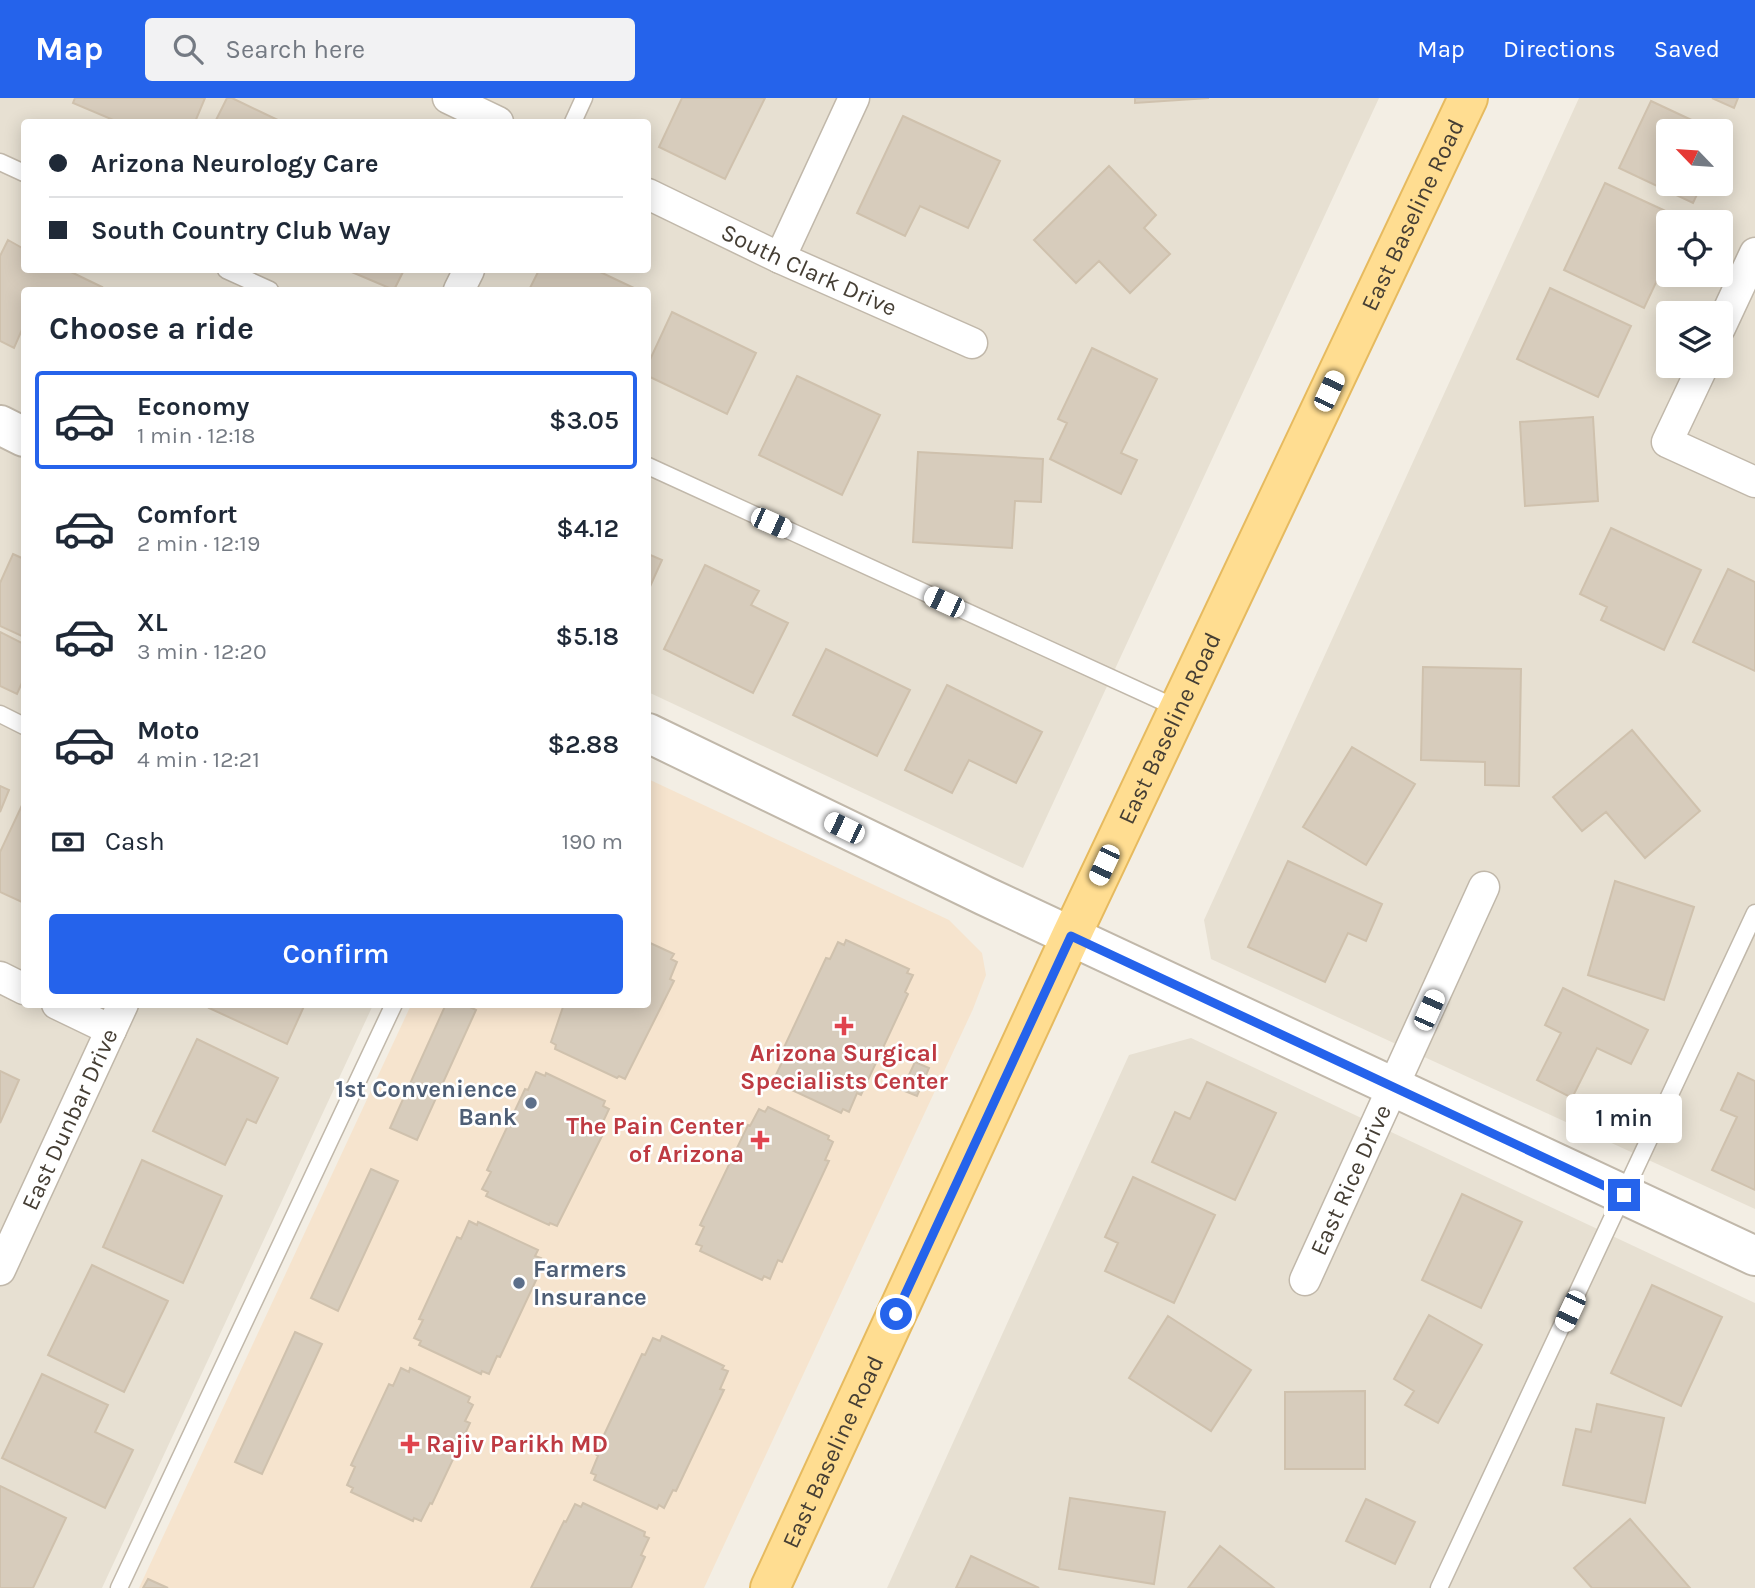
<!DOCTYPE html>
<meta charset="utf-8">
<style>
body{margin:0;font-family:Karla,sans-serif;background:#f2f2f3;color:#1f2937;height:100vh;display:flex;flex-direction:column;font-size:26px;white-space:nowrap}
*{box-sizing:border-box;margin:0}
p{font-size:23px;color:#747a83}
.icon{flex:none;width:38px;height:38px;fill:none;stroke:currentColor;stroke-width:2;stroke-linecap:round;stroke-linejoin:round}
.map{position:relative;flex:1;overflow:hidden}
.panel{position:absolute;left:21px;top:189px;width:630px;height:721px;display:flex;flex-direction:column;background:#fff;border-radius:7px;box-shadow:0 4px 18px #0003}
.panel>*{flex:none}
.hud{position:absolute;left:21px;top:21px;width:630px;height:154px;border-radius:7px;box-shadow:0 4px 18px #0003;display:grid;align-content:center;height:154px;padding:0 28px;background:#fff}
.needle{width:46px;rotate:295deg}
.buttons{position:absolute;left:1656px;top:21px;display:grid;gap:14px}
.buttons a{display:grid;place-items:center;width:77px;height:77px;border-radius:7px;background:#fff;box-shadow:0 4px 18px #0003;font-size:35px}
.end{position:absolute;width:32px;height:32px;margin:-16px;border:9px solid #2563eb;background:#fff;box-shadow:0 0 0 4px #fff}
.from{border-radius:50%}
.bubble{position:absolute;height:49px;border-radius:7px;background:#fff;box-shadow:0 4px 18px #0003;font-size:23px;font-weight:600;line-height:49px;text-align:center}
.car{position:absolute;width:21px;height:42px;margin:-21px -10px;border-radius:9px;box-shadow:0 0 5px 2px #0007;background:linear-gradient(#fff 24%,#345 0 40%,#fff 0 76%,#345 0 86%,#fff 0)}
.hud b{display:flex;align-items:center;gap:24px;height:66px;font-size:26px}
.hud b+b{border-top:2px solid #e0e1e3}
.hud i{width:18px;height:18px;background:#1f2937}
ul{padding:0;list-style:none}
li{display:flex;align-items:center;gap:21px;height:98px;margin:0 14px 10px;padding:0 14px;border:4px solid transparent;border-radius:7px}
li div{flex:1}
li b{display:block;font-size:26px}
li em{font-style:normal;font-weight:600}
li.active{border-color:#2563eb}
li>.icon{width:63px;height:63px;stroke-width:1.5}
h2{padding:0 28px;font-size:32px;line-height:84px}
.pay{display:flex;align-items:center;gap:18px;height:77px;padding:0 28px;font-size:26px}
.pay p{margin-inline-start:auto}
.primary-button{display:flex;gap:14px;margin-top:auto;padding:14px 28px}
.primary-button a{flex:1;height:80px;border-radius:7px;background:#2563eb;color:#fff;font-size:28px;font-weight:600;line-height:80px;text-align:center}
header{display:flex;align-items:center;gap:42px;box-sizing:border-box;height:98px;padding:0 35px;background:#2563eb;color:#fff}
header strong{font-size:33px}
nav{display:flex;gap:38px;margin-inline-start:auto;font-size:24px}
.search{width:490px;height:63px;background:#f2f2f3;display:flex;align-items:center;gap:18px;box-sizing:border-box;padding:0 24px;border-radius:7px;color:#747a83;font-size:26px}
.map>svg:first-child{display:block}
.residential{fill:#e7e0d2;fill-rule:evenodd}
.commercial{fill:#f6e4ce}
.building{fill:#d7ccbc;stroke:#cfc1ad;stroke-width:2}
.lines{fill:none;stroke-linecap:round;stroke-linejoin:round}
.service-casing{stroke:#c1b8aa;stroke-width:19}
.minor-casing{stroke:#c1b8aa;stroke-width:33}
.tertiary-casing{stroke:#c1b8aa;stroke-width:42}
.primary-casing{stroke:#e6ba5f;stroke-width:42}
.service{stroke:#fff;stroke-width:16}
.minor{stroke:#fff;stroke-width:30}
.tertiary{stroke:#fff;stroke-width:38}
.primary{stroke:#ffdd91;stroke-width:38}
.route{stroke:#2563eb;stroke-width:9}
.health-dot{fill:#e0444e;stroke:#fff;stroke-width:2.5}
.service-dot{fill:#5c6f8a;stroke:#fff;stroke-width:2.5}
.labels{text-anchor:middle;stroke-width:5;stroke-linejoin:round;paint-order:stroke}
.street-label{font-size:24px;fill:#453e34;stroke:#fff}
.health-label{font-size:24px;font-weight:bold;fill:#be3a42;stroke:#fff}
.service-label{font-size:24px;font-weight:bold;fill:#4e5e75;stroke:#fff;text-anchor:end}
</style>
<header>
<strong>Map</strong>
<div class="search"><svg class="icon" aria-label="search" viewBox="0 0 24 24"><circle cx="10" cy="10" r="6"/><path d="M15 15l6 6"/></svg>Search here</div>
<nav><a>Map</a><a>Directions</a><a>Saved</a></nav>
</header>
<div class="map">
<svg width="1755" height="1490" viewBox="0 0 1755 1490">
<rect width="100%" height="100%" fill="#f3eee4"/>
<path class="residential" d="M0 0H1379L1023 770 648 594V192H24V906L373 907 102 1490H0ZM24 24H648V172H24Z
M1579 0H1755V1111L1211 861 1204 822ZM1668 33H1720V86H1668ZM1668 124H1720V177H1668ZM1668 215H1720V268H1668Z
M1191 940 1755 1205V1490H887L1129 957Z"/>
<path class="commercial" d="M648 681 949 822 982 855 986 877 973 911 704 1490H139L411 907 648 906Z"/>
<path class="building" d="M75 0H205L195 24H118L73 5Z
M227 0H232L282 24H215Z
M682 0H765L725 81 659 49Z
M1135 0H1209L1135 5Z
M1712 0H1738L1734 10Z
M1651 3 1715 33H1668V86H1702L1693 105 1619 70Z
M903 18 1000 63 968 130 920 108 905 138 857 115Z
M1109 68 1156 117 1144 130 1170 156 1130 195 1099 163 1076 185 1034 142Z
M1605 85 1685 122 1668 124V159L1644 210 1564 172Z
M8 142 24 151V172H67L102 189 100 192H24V227L14 250 0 243V158Z
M347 172H404L394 192Z
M539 172H596L634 190 633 192H529Z
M1550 190 1631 228 1598 299 1517 261Z
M672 214 756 255 727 316 648 278V266Z
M1092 250 1157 281 1121 355 1137 362 1121 396 1050 361 1067 325 1058 321Z
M797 278 880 317 842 397 759 357Z
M1593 319 1598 403 1525 408 1520 324Z
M918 354 1043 361 1041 404 1015 403 1012 450 913 444Z
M1611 430 1701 472 1664 552 1601 522 1607 509 1580 496Z
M13 456 24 461V539L0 528V485Z
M648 456 662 462 648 493Z
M705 467 759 493 751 507 788 525 753 595 664 551Z
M1728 471 1755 484V573L1693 544Z
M0 534 24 546V580L17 596 0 588Z
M826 551 910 592 877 658 793 617Z
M1423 569 1521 571 1519 688 1485 687V664L1421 662Z
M947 587 1042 634 1016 685 969 662 952 695 905 672Z
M1632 632 1700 713 1645 760 1606 714 1582 733 1553 699Z
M1352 649 1415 686 1366 767 1303 729Z
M0 688 9 692 0 714Z
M24 703V805L0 794V754Z
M1288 763 1382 806 1366 843 1348 835 1325 884 1248 849Z
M1615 783 1694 809 1664 902 1588 877Z
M846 842 909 871 907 875 913 877 905 894 908 896 861 997 857 995 849 1014 843 1011 841 1015 779 986 781 982 775 979 783 962 779 960 826 860 830 861 838 844 844 847Z
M648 844 674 856 671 861 677 864 670 881 674 883 625 981 619 978 617 980 555 951 556 947 551 944 564 906H648Z
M1563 890 1648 932 1631 966 1597 950 1572 1000 1537 982 1561 935 1545 927Z
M211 906H305L287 946 209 910Z
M446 906H464L476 912 417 1042 390 1030Z
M197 941 278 980 256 1025 247 1021 225 1067 153 1033Z
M915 964 929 970 917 998 902 992Z
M0 973 19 982 0 1025Z
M536 974 545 978 546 975 605 1003 603 1008 609 1011 601 1028 606 1030 557 1128 550 1125 549 1127 486 1098 488 1094 482 1091 491 1074 487 1072 525 991 528 992Z
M1738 975 1755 983V1092L1712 1072 1737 1019 1721 1012Z
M1207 984 1276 1015 1235 1102 1152 1064 1175 1014 1190 1021Z
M768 1009 829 1038 828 1041 833 1044 825 1062 829 1063 782 1164 778 1162 770 1181 764 1178 762 1182 700 1153 702 1148 696 1146 704 1129 700 1127 748 1027 750 1028 759 1011 765 1014Z
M142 1062 222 1098 183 1185 103 1149Z
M371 1071 398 1083 338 1213 311 1200Z
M1133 1079 1215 1117 1174 1205 1105 1173 1118 1145 1105 1139Z
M1462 1096 1522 1124 1481 1210 1422 1182Z
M469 1123 477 1127 478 1124 538 1152 535 1158 541 1160 533 1176 538 1178 500 1259 497 1258 489 1276 482 1273 481 1276 419 1247 421 1243 414 1240 423 1222 419 1221 457 1139 461 1141Z
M92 1167 168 1203 124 1294 48 1257Z
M1652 1187 1722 1219 1681 1308 1611 1275Z
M1429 1217 1482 1247 1438 1325 1405 1307 1414 1293 1394 1281Z
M1168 1218 1251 1272 1211 1333 1129 1280Z
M295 1234 322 1246 262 1376 235 1364Z
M662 1238 724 1268 722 1271 728 1273 720 1291 724 1292 676 1393 673 1392 664 1410 659 1407 657 1411 594 1382 596 1377 591 1375 598 1358 595 1356 642 1256 645 1257 653 1240 660 1243Z
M401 1270 409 1274 410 1270 470 1299 468 1304 473 1307 465 1323 470 1325 432 1406 430 1405 421 1423 414 1420 413 1423 351 1394 353 1390 347 1387 355 1369 351 1367 389 1286 393 1288Z
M42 1276 108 1307 95 1334 133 1352 105 1410 2 1360Z
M1365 1293V1371H1285V1294Z
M1597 1306 1664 1320 1645 1405 1563 1387 1576 1331 1591 1334Z
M0 1388 66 1420 33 1490H0Z
M1070 1400 1165 1414 1154 1486 1059 1471Z
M1366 1401 1415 1424 1395 1466 1346 1443Z
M583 1405 645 1434 644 1438 649 1440 641 1457 645 1459 631 1490H531L564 1423 566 1424 575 1406 581 1409Z
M1630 1421 1690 1490H1592L1574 1470Z
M1220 1448 1274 1490H1188Z
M971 1458 1039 1490H956Z
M148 1481 168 1490H143Z"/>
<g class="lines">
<g class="service-casing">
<path id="service" d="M573 24 584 0
M0 64 24 75
M226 172 270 192
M648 368 1179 611
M0 616 24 628
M119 1490 394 906
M1439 1490 1755 815"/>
</g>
<g class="minor-casing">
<g id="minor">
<path d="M448 0 498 24"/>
<path id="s1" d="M648 96 780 160 972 245"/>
<path d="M780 160 854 0"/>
<path d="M459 192 469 172"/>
<path d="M1720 230 1755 155"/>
<path d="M1703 268 1667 344 1755 384"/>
<path d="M0 879 24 891"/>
<path d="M57 906 111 932"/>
<path id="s2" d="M0 1172 123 906"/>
<path id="s3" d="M1305 1182 1484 789"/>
</g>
</g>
<g class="tertiary-casing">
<path id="tertiary" d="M0 327 24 339
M648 635 985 798 1755 1158"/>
</g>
<g class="primary-casing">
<g id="primary">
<path id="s4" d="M770 1490 1071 838 1468 0"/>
</g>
</g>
<use href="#service" class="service"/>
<use href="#minor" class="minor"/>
<use href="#tertiary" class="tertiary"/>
<use href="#primary" class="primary"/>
</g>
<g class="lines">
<path class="route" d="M896 1216 1071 838 1624 1097"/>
</g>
<g class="health-dot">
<path d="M840.5 917.5h7v7h7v7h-7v7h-7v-7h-7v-7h7z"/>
<path d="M756.5 1031.5h7v7h7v7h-7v7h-7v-7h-7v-7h7z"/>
<path d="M406.5 1335.5h7v7h7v7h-7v7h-7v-7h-7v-7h7z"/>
</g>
<g class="service-dot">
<circle cx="531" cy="1005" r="7"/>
<circle cx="519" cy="1185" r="7"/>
</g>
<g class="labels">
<g class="street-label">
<text dy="8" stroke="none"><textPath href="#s4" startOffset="1516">East Baseline Road</textPath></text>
<text dy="8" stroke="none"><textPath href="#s1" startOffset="178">South Clark Drive</textPath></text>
<text dy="8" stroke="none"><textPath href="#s4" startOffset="948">East Baseline Road</textPath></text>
<text dy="8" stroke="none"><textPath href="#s2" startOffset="166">East Dunbar Drive</textPath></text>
<text dy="8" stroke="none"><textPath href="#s3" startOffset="110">East Rice Drive</textPath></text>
<text dy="8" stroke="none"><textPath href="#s4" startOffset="150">East Baseline Road</textPath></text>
</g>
<g class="health-label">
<text x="844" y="963">Arizona Surgical<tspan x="844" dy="28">Specialists Center</tspan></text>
<text x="744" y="1036" text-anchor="end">The Pain Center<tspan x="744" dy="28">of Arizona</tspan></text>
<text x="426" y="1354" text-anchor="start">Rajiv Parikh MD</text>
</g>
<g class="service-label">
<text x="517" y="999">1st Convenience<tspan x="517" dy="28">Bank</tspan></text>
<text x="533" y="1179" text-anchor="start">Farmers<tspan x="533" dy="28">Insurance</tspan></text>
</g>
</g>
</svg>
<div class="buttons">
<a><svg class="needle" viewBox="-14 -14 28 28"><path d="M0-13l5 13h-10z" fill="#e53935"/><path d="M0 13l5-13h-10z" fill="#747a83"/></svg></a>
<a><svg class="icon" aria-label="locate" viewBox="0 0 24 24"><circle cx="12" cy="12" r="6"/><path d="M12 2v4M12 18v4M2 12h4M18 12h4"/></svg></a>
<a><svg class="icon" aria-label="layers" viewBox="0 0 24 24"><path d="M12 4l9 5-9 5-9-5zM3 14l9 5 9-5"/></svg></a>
</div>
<i class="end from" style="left:896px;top:1216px"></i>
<i class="end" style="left:1624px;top:1097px"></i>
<div class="bubble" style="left:1566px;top:996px;width:116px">1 min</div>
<i class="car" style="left:1329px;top:293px;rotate:25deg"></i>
<i class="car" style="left:771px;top:425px;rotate:114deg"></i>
<i class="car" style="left:944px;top:504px;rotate:295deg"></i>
<i class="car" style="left:844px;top:730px;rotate:296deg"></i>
<i class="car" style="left:1104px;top:767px;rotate:205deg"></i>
<i class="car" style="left:1429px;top:912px;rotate:24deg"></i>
<i class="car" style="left:1570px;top:1213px;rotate:205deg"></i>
<div class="hud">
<b><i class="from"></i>Arizona Neurology Care</b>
<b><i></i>South Country Club Way</b>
</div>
<section class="panel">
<h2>Choose a ride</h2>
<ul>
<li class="active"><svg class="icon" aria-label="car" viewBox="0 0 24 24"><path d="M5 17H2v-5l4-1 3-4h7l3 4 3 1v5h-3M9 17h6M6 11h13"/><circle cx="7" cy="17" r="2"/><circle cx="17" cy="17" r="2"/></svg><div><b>Economy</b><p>1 min · 12:18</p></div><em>$3.05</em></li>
<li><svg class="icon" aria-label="car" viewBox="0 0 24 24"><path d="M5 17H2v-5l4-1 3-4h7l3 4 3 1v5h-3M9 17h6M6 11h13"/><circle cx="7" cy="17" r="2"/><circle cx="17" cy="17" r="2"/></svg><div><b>Comfort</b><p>2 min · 12:19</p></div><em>$4.12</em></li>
<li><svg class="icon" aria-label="car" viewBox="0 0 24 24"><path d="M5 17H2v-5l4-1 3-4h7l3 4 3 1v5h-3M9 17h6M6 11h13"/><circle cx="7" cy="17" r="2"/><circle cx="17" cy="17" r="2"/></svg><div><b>XL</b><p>3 min · 12:20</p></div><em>$5.18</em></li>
<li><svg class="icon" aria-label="car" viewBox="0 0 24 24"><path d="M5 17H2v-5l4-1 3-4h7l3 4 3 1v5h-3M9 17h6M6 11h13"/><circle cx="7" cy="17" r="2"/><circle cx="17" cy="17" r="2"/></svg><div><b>Moto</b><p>4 min · 12:21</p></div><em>$2.88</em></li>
</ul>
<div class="pay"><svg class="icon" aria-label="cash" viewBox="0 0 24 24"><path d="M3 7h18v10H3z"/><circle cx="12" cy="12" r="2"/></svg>Cash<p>190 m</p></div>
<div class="primary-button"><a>Confirm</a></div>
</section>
</div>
